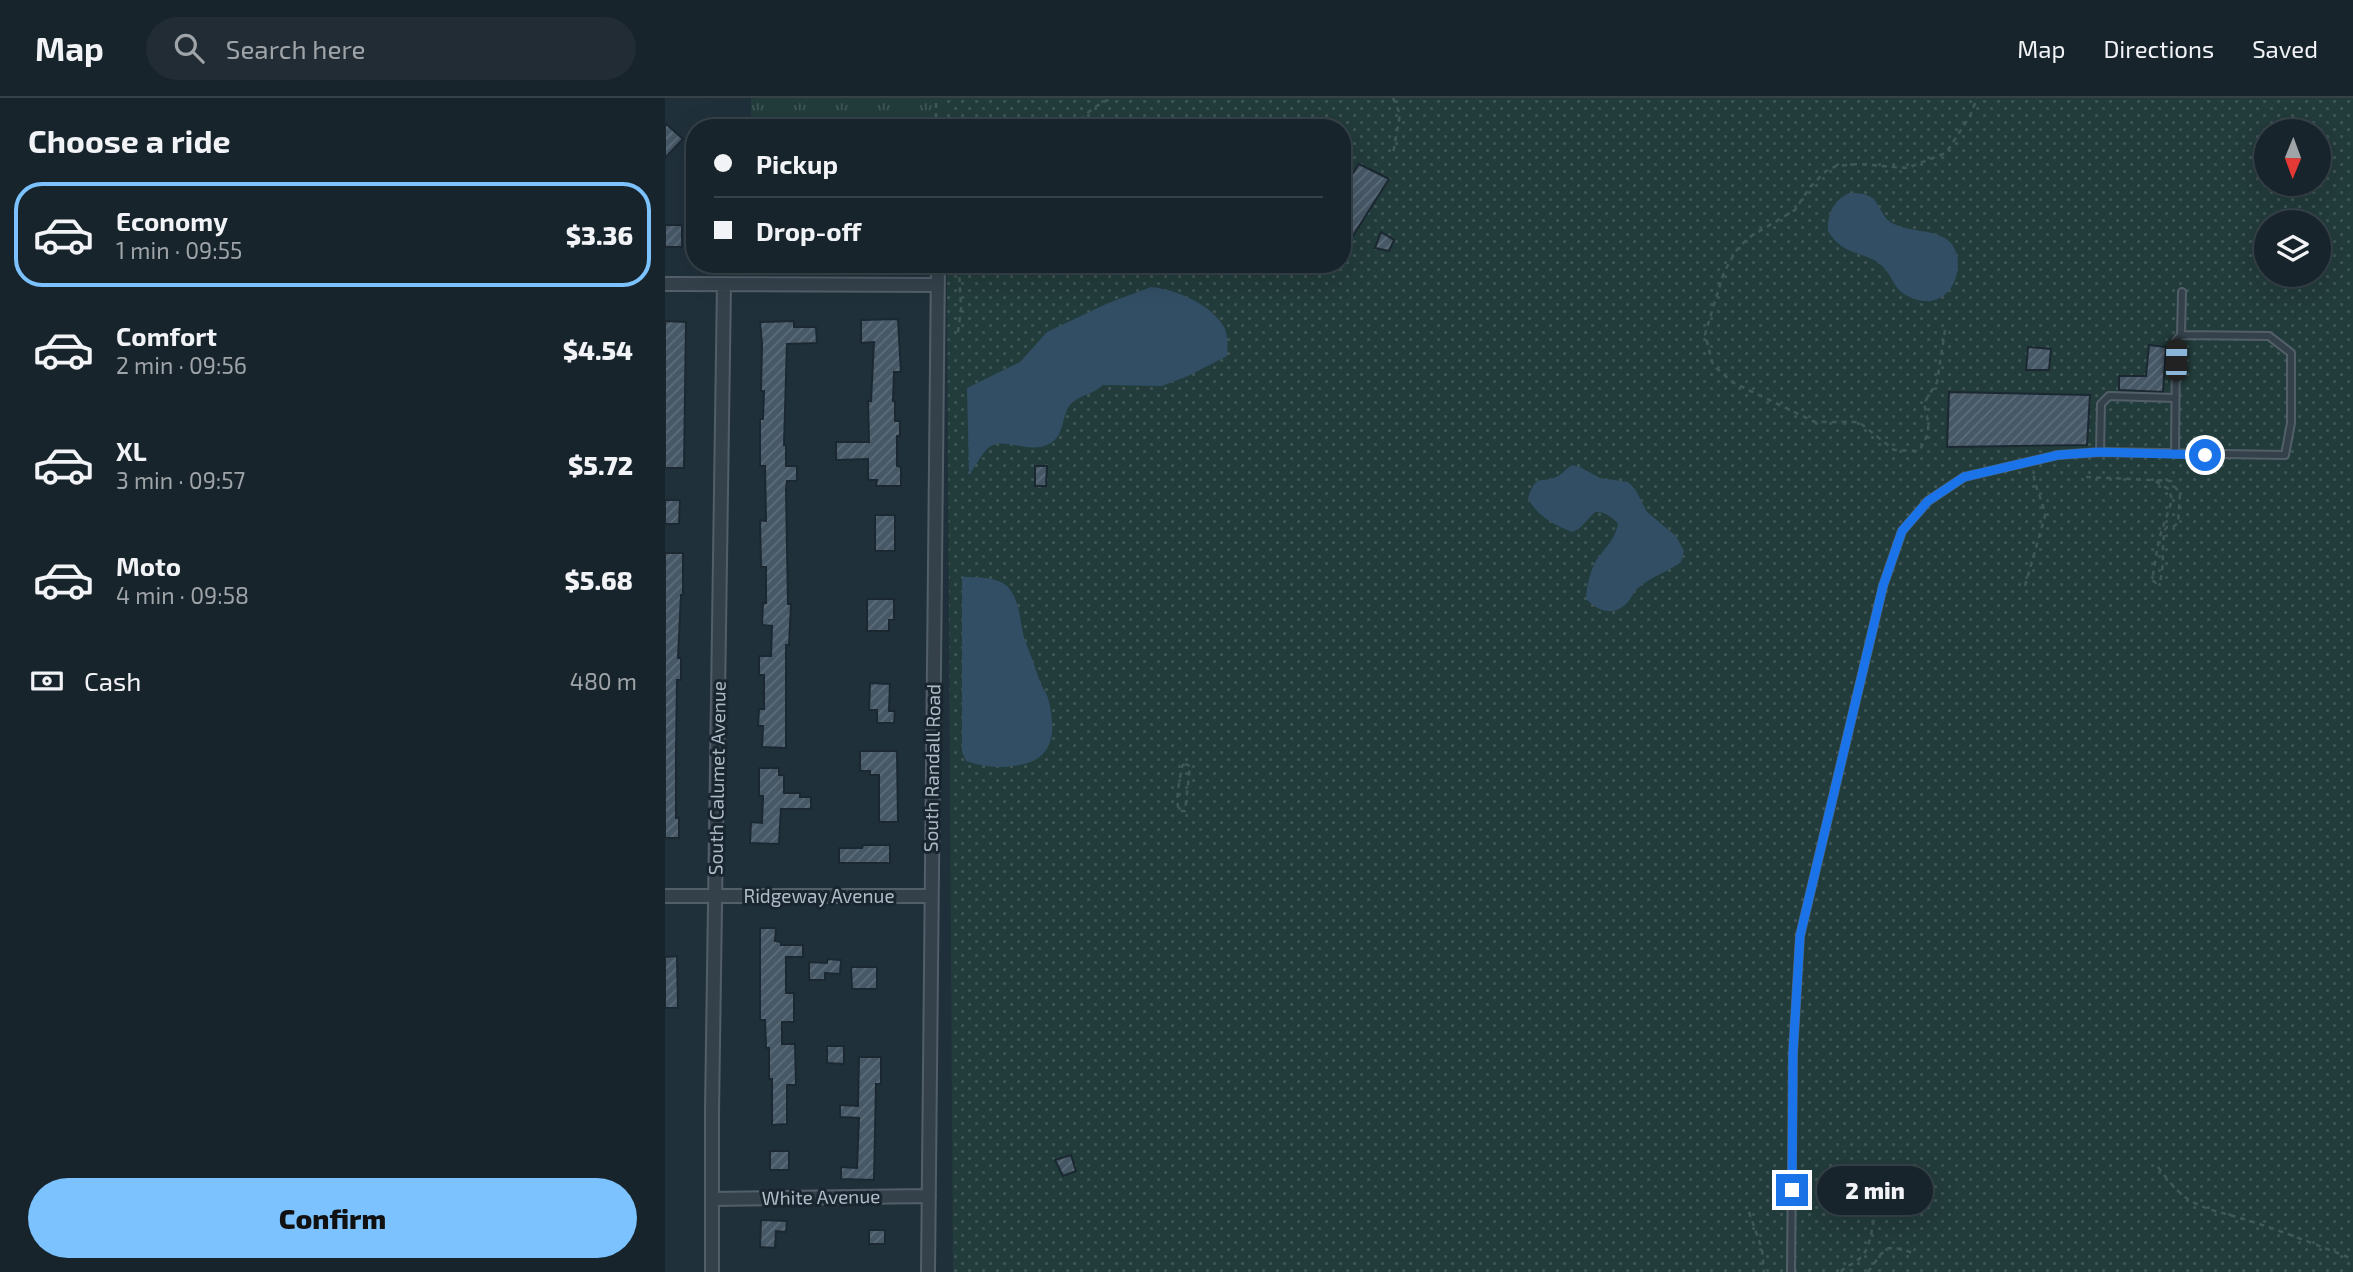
<!DOCTYPE html>
<meta charset="utf-8">
<style>
body{margin:0;font-family:"Exo 2",sans-serif;background:#212c34;color:#f1f3f6;height:100vh;display:flex;flex-direction:column;font-size:26px;white-space:nowrap}
*{box-sizing:border-box;margin:0}
p{font-size:23px;color:#9fa4a9}
.icon{flex:none;width:38px;height:38px;fill:none;stroke:currentColor;stroke-width:2;stroke-linecap:round;stroke-linejoin:round}
.map{position:relative;flex:1;overflow:hidden}
.sheet{display:flex;flex-direction:column;background:#18242c;width:665px}
.sheet>*{flex:none}
.guide{position:absolute;left:21px;top:21px;width:665px;height:154px;border-radius:28px;box-shadow:0 7px 28px #0002,0 0 0 2px #364148;display:grid;align-content:center;height:154px;padding:0 28px;background:#18242c}
.needle{width:46px;rotate:181deg}
.fabs{position:absolute;left:1589px;top:21px;display:grid;gap:14px}
.fabs a{display:grid;place-items:center;width:77px;height:77px;border-radius:50%;background:#18242c;box-shadow:0 7px 28px #0002,0 0 0 2px #364148;font-size:35px}
.end{position:absolute;width:32px;height:32px;margin:-16px;border:9px solid #1a73e8;background:#fff;box-shadow:0 0 0 4px #fff}
.from{border-radius:50%}
.bubble{position:absolute;height:49px;border-radius:24px;background:#18242c;box-shadow:0 7px 28px #0002,0 0 0 2px #364148;font-size:23px;font-weight:800;line-height:49px;text-align:center}
.car{position:absolute;width:21px;height:42px;margin:-21px -10px;border-radius:9px;box-shadow:0 0 5px 2px #0007;background:linear-gradient(#222 24%,#8ab4d8 0 40%,#222 0 76%,#8ab4d8 0 86%,#222 0)}
.guide b{display:flex;align-items:center;gap:24px;height:66px;font-size:26px}
.guide b+b{border-top:2px solid #364148}
.guide i{width:18px;height:18px;background:#f1f3f6}
ul{padding:0;list-style:none}
li{display:flex;align-items:center;gap:21px;height:105px;margin:0 14px 10px;padding:0 14px;border:4px solid transparent;border-radius:28px}
li div{flex:1}
li b{display:block;font-size:26px}
li em{font-style:normal;font-weight:800}
li.selected{border-color:#7cc2ff}
li>.icon{width:63px;height:63px;stroke-width:1.5}
h2{padding:0 28px;font-size:32px;line-height:84px}
.pay{display:flex;align-items:center;gap:18px;height:77px;padding:0 28px;font-size:26px}
.pay p{margin-inline-start:auto}
.primary-button{display:flex;gap:14px;margin-top:auto;padding:14px 28px}
.primary-button a{flex:1;height:80px;border-radius:42px;background:#7cc2ff;color:#111;font-size:28px;font-weight:800;line-height:80px;text-align:center}
header{display:flex;align-items:center;gap:42px;box-sizing:border-box;height:98px;padding:0 35px;background:#18242c;border-bottom:2px solid #364148}
header strong{font-size:33px}
nav{display:flex;gap:38px;margin-inline-start:auto;font-size:24px}
.search{width:490px;height:63px;background:#212c34;display:flex;align-items:center;gap:18px;box-sizing:border-box;padding:0 24px;border-radius:38px;color:#9fa4a9;font-size:26px}
main{display:flex;flex:1;min-height:0}
.map>svg:first-child{display:block}
.grass{fill:url(#grass-dots);fill-rule:evenodd}
.park{fill:url(#park-tufts)}
.water{fill:#324e64}
.building{fill:url(#building-hatch);stroke:#1b2832;stroke-width:2}
.lines{fill:none;stroke-linecap:round;stroke-linejoin:round}
.lane-casing{stroke:#525f69;stroke-width:10}
.street-casing{stroke:#525f69;stroke-width:16}
.path{stroke:#405958;stroke-width:2.5;stroke-dasharray:5 5;stroke-linecap:butt}
.lane{stroke:#34414b;stroke-width:6}
.street{stroke:#34414b;stroke-width:12}
.route{stroke:#1a73e8;stroke-width:9}
.labels{text-anchor:middle;stroke-width:6;stroke-linejoin:round;paint-order:stroke}
.street-label{font-size:19px;fill:#afbcc8;stroke:#192630}
</style>
<header>
<strong>Map</strong>
<div class="search"><svg class="icon" aria-label="search" viewBox="0 0 24 24"><circle cx="10" cy="10" r="6"/><path d="M15 15l6 6"/></svg>Search here</div>
<nav><a>Map</a><a>Directions</a><a>Saved</a></nav>
</header>
<main>
<section class="sheet">
<h2>Choose a ride</h2>
<ul>
<li class="selected"><svg class="icon" aria-label="car" viewBox="0 0 24 24"><path d="M5 17H2v-5l4-1 3-4h7l3 4 3 1v5h-3M9 17h6M6 11h13"/><circle cx="7" cy="17" r="2"/><circle cx="17" cy="17" r="2"/></svg><div><b>Economy</b><p>1 min · 09:55</p></div><em>$3.36</em></li>
<li><svg class="icon" aria-label="car" viewBox="0 0 24 24"><path d="M5 17H2v-5l4-1 3-4h7l3 4 3 1v5h-3M9 17h6M6 11h13"/><circle cx="7" cy="17" r="2"/><circle cx="17" cy="17" r="2"/></svg><div><b>Comfort</b><p>2 min · 09:56</p></div><em>$4.54</em></li>
<li><svg class="icon" aria-label="car" viewBox="0 0 24 24"><path d="M5 17H2v-5l4-1 3-4h7l3 4 3 1v5h-3M9 17h6M6 11h13"/><circle cx="7" cy="17" r="2"/><circle cx="17" cy="17" r="2"/></svg><div><b>XL</b><p>3 min · 09:57</p></div><em>$5.72</em></li>
<li><svg class="icon" aria-label="car" viewBox="0 0 24 24"><path d="M5 17H2v-5l4-1 3-4h7l3 4 3 1v5h-3M9 17h6M6 11h13"/><circle cx="7" cy="17" r="2"/><circle cx="17" cy="17" r="2"/></svg><div><b>Moto</b><p>4 min · 09:58</p></div><em>$5.68</em></li>
</ul>
<div class="pay"><svg class="icon" aria-label="cash" viewBox="0 0 24 24"><path d="M3 7h18v10H3z"/><circle cx="12" cy="12" r="2"/></svg>Cash<p>480 m</p></div>
<div class="primary-button"><a>Confirm</a></div>
</section>
<div class="map">
<svg width="1688" height="1174" viewBox="0 0 1688 1174">
<defs>
<pattern id="grass-dots" width="8" height="8" patternUnits="userSpaceOnUse" patternTransform="scale(1.75)"><rect width="8" height="8" fill="#223c3b"/><path d="M2 2h.1M6 6h.1" fill="none" stroke="#405656" stroke-width="1.8" stroke-linecap="round"/></pattern>
<pattern id="park-tufts" width="24" height="20" patternUnits="userSpaceOnUse" patternTransform="scale(1.75)"><rect width="24" height="20" fill="#223c3b"/><path d="M3 7l-1-3M5 7V3M7 7l1-3M15 17l-1-3M17 17v-4M19 17l1-3" fill="none" stroke="#405656"/></pattern>
<pattern id="building-hatch" width="6" height="6" patternUnits="userSpaceOnUse" patternTransform="scale(1.75)"><rect width="6" height="6" fill="#465765"/><path d="M-1 1l2-2M0 6l6-6M5 7l2-2" fill="none" stroke="#5e6d7a"/></pattern>
</defs>
<rect width="100%" height="100%" fill="#20303b"/>
<path class="grass" d="M281 0H1688V1174H288L282 166H677V30H281ZM1601 33H1654V86H1601ZM1601 124H1654V177H1601Z"/>
<path class="park" d="M86 0H281V30H86Z"/>
<path class="water" d="M1184 95C1220 93 1209 116 1229 126 1245 134 1264 131 1280 140 1309 158 1287 225 1239 196 1228 189 1226 175 1216 167 1198 152 1179 159 1163 133 1162 116 1168 103 1184 95Z
M486 189C510 191 549 207 560 231 563 239 563 249 562 258L523 278 497 288 438 287C429 296 412 298 405 307 396 319 400 336 386 345 365 358 338 337 323 350 316 357 310 369 304 377L302 290 355 264 382 234 441 206Z
M907 367 915 369 935 380 963 384 970 391 982 414 1011 438 1019 453 1016 464C1003 474 985 479 973 490 968 494 966 502 960 507 946 519 932 512 921 501 921 490 926 470 932 461 941 449 950 441 953 426 948 419 939 413 930 414L914 431 907 434C889 427 872 418 863 400 872 373 876 387 893 378 898 375 902 370 907 367Z
M297 479C310 479 334 479 343 489 357 505 354 527 361 545 366 557 370 569 374 581 376 588 381 593 383 600 391 631 391 661 354 667 335 671 319 669 301 663L297 654Z"/>
<path class="building" d="M0 25 18 41 0 60Z
M694 66 724 81 677 155V91Z
M0 127H17V149H0Z
M716 134 729 142 724 153 710 150Z
M233 221 236 274H229L228 303H230V323H235V338H232V368L236 369V388H211L212 382H203V361L171 362V344H204L203 303H206L209 244 196 245V222Z
M0 223 21 224 19 370H0Z
M129 223V229H151L152 245 122 246 119 347H121V368H132V383H122L121 391 123 506H126L124 547H121V650L97 649 98 628H93L94 611H99V577H94V558H106L107 528 97 527 98 505H101V469H96L95 422 101 423 100 368H95V321H98L99 293H96L97 246 95 224Z
M1484 247 1501 249 1498 294 1454 292V278H1481Z
M1363 249 1386 251 1384 272H1361Z
M1284 294 1425 297 1422 347 1282 349Z
M370 368H382L381 388H370Z
M0 402H15L14 426H0Z
M210 417H230V453H210Z
M0 455H18V497H16L13 560H16V582H12L11 658V720H14V740H0Z
M202 501H229V522H224V533H202Z
M205 585 225 586 224 613H230L229 625H212V612H204Z
M195 653H232L233 724H214V677H205V673H195Z
M94 670H114V677H119V695H135V699H146V711H116L114 746 85 745 86 724 97 725 98 698H94Z
M198 747H225V765H174V750H197Z
M95 830H111L110 843 116 844V847H138V859H121V895H129V924H117V946H130L131 987H122V1026L107 1027V981H104V950H101L100 922H95Z
M12 858 13 910H0V859Z
M162 861 176 862 175 876 160 875V882H144V864L162 865Z
M186 869H212V891H187Z
M162 948H179V966L162 965Z
M194 959H216V986H211L209 1082 176 1081V1069L192 1070 194 1020 175 1019V1007L193 1008Z
M105 1053H124V1072H105Z
M406 1057 411 1073 398 1078 390 1062Z
M96 1122 122 1123 121 1134 111 1133 110 1150 95 1149Z
M204 1132H220V1146H204Z"/>
<g class="lines">
<g class="lane-casing">
<path id="lane" d="M1435 354 1436 306 1444 298 1510 300
M1510 356 1511 243 1516 237
M1126 1174 1128 955 1135 838 1218 488 1237 433 1263 403 1299 379 1393 357 1435 354 1620 357 1626 325V255L1604 238 1516 237 1517 194"/>
</g>
<g class="street-casing">
<path id="street" d="M0 186 272 187
M0 798H265
M48 1101 264 1098
M47 1174V1013L59 186
M263 1174 273 166"/>
</g>
<path class="path" d="M728 0 735 16 728 56
M271 30V0
M409 30C419 16 432 6 448 0
M1280 232 1272 284 1259 305C1264 327 1267 332 1254 353L1229 352 1194 324H1150L1067 284 1048 267 1040 236 1059 174 1071 153 1083 140 1130 112 1145 89 1161 73 1171 68 1194 66 1242 70 1281 55 1305 18 1312 0
M293 234 296 210 294 172 296 166
M1421 379 1488 382 1504 391 1507 402 1494 441 1487 482 1491 485 1495 483C1500 467 1496 449 1500 432L1502 429H1508L1513 425 1515 396 1506 383 1488 382
M1360 488 1380 418C1378 402 1369 389 1368 372
M520 666 525 668 520 713H514C510 699 515 682 517 668Z
M1493 1069C1503 1082 1513 1096 1528 1104 1546 1114 1565 1116 1585 1123 1620 1134 1654 1148 1688 1161
M1084 1114 1097 1151 1099 1174
M1176 1174C1181 1167 1188 1167 1194 1161 1207 1150 1206 1129 1211 1113
M1203 1174 1216 1156 1224 1150 1237 1151 1250 1156"/>
<use href="#lane" class="lane"/>
<use href="#street" class="street"/>
</g>
<g class="lines">
<path class="route" d="M1127 1092 1128 955 1135 838 1218 488 1237 433 1263 403 1299 379 1393 357 1435 354 1540 357"/>
</g>
<g class="labels">
<g class="street-label">
<text transform="translate(267 670) rotate(-89)" y="7">South Randall Road</text>
<text transform="translate(52 680) rotate(-89)" y="7">South Calumet Avenue</text>
<text x="154" y="805">Ridgeway Avenue</text>
<text transform="translate(156 1099) rotate(-1)" y="7">White Avenue</text>
</g>
</g>
</svg>
<div class="fabs">
<a><svg class="needle" viewBox="-14 -14 28 28"><path d="M0-13l5 13h-10z" fill="#e53935"/><path d="M0 13l5-13h-10z" fill="#9fa4a9"/></svg></a>
<a><svg class="icon" aria-label="layers" viewBox="0 0 24 24"><path d="M12 4l9 5-9 5-9-5zM3 14l9 5 9-5"/></svg></a>
</div>
<i class="end from" style="left:1540px;top:357px"></i>
<i class="end" style="left:1127px;top:1092px"></i>
<div class="bubble" style="left:1152px;top:1068px;width:116px">2 min</div>
<i class="car" style="left:1511px;top:262px;rotate:1deg"></i>
<div class="guide">
<b><i class="from"></i>Pickup</b>
<b><i></i>Drop-off</b>
</div>
</div>
</main>
